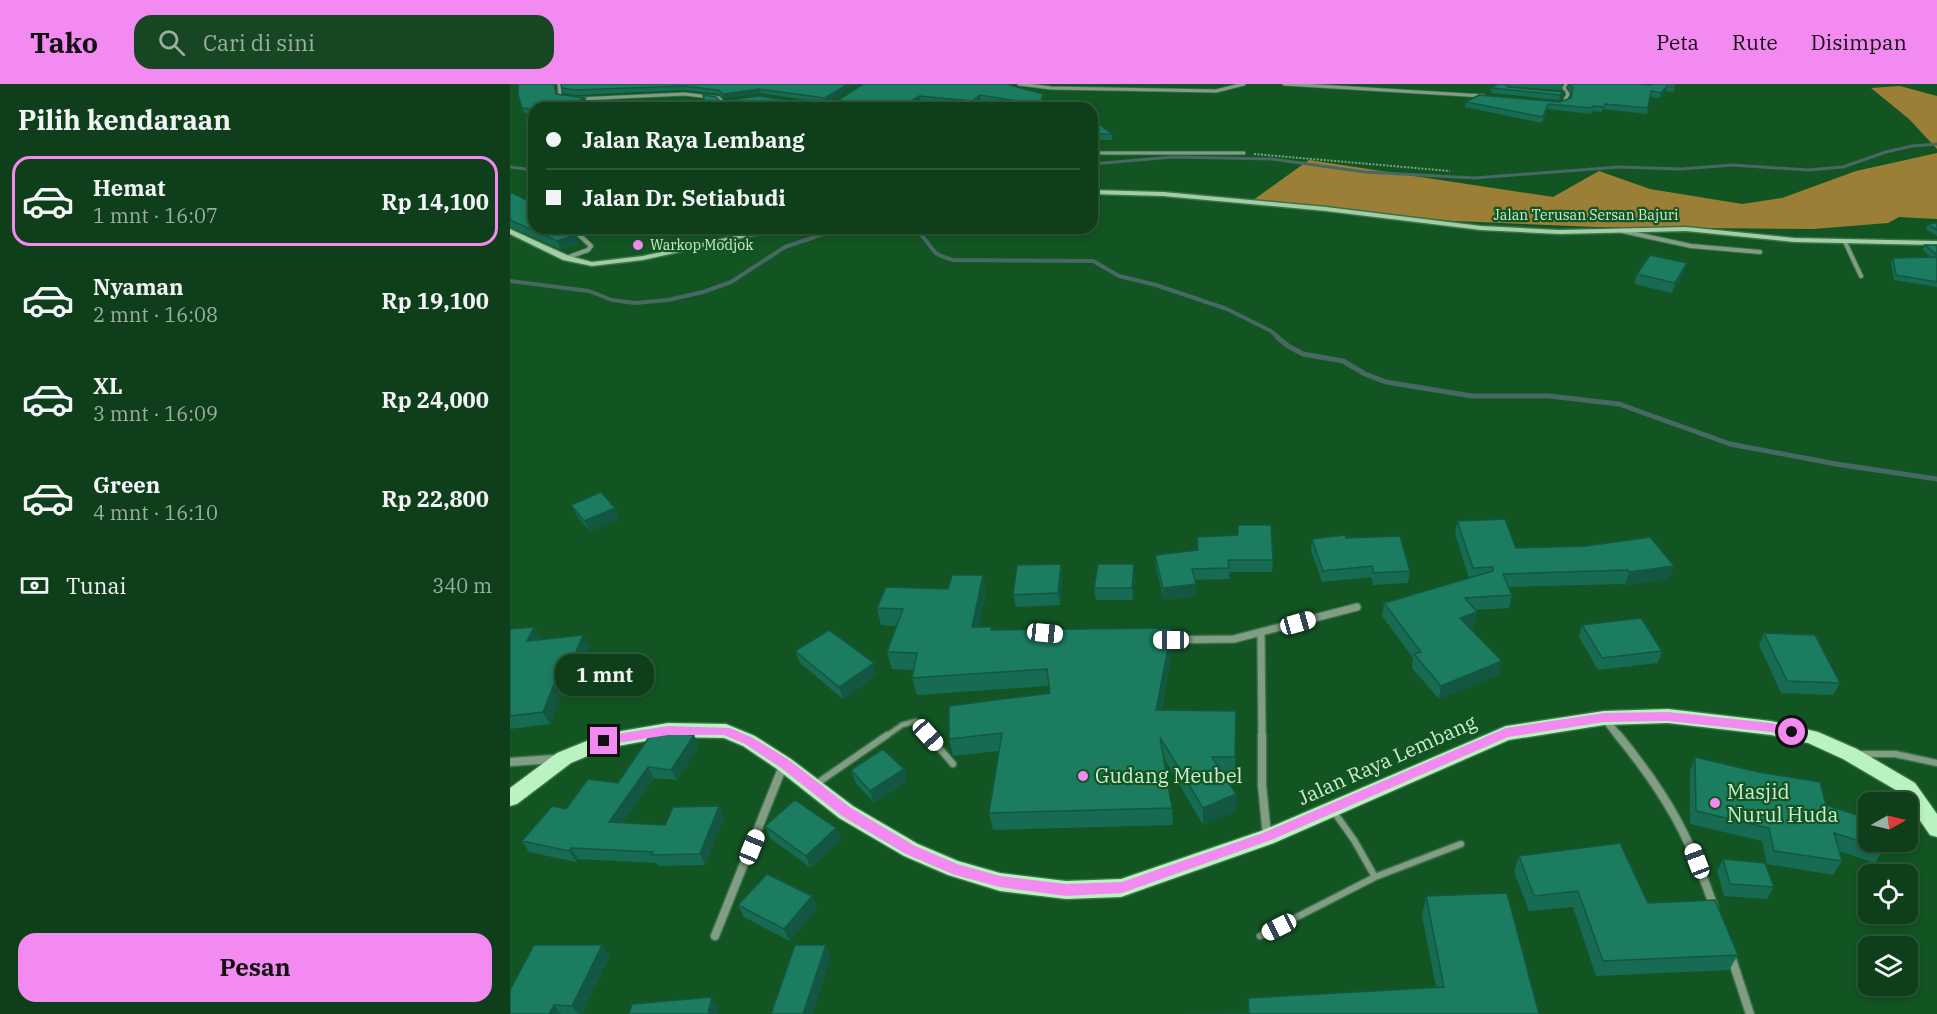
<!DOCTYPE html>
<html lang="id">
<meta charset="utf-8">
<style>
body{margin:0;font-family:"IBM Plex Serif",serif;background:#174623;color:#f1f3f6;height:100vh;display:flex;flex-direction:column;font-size:22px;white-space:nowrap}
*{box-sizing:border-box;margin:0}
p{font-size:20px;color:#9bafa2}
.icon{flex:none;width:33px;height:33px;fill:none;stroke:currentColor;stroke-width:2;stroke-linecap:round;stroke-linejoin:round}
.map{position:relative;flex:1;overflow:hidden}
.details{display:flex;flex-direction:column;background:#0e3f1a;width:510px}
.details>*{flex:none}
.top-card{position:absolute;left:18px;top:18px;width:570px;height:132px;border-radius:18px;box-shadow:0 3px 9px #0003,0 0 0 2px #2e5839;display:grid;align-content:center;height:132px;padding:0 18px;background:#0e3f1a}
.needle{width:39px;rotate:82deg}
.buttons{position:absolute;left:1348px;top:708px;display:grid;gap:12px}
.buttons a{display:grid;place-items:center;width:60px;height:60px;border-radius:12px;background:#0e3f1a;box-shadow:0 3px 9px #0003,0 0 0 2px #2e5839;font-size:30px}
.end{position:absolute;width:27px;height:27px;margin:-14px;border:8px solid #f38af1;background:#111;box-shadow:0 0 0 3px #111}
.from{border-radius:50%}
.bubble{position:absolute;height:42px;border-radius:18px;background:#0e3f1a;box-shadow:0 3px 9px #0003,0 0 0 2px #2e5839;font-size:20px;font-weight:800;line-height:42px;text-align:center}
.car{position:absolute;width:18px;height:36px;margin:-18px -9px;border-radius:8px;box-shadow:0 0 4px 2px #0007;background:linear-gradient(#fff 24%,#345 0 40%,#fff 0 76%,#345 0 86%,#fff 0)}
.top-card b{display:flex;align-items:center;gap:21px;height:57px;font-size:22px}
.top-card b+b{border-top:2px solid #2e5839}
.top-card i{width:15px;height:15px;background:#f1f3f6}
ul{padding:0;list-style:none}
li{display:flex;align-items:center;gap:18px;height:90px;margin:0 12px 9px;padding:0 6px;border:3px solid transparent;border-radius:18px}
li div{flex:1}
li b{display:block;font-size:22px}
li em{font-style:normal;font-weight:800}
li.current{border-color:#f38af1}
li>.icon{width:54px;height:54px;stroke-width:1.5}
h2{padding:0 18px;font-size:27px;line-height:72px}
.pay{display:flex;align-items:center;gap:15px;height:66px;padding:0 18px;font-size:22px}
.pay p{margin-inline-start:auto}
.cta{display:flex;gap:12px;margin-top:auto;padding:12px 18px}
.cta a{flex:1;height:69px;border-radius:18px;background:#f38af1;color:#111;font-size:24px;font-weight:800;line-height:69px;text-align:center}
header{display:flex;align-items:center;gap:36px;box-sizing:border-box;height:84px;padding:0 30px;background:#f38af1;color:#111}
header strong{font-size:28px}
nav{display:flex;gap:33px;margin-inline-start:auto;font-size:21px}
.search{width:420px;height:54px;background:#174623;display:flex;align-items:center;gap:15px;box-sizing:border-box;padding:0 21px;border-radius:18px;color:#9bafa2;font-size:22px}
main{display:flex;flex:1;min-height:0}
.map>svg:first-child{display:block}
.forest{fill:#9c7f36}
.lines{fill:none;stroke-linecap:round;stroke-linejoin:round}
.stream-far2{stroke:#476863;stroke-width:3}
.stream-far1{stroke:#476863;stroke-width:4}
.stream{stroke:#476863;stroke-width:5}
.service-far1-casing{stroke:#387346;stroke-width:8}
.service-casing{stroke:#387346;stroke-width:9}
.minor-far3-casing{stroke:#387346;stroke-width:4.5}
.minor-far2-casing{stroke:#387346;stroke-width:6}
.minor-far1-casing{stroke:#387346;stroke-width:10}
.minor-casing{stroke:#387346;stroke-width:11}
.secondary-casing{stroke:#387346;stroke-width:3}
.primary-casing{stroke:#387346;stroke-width:3}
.path{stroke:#74a47e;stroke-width:2;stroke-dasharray:2 1.5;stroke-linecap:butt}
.service-far1{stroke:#829c85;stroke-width:4.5}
.service{stroke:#829c85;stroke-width:6}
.minor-far3{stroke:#829c85;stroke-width:3}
.minor-far2{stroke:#829c85;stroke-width:4}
.minor-far1{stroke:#829c85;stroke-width:7}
.minor{stroke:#829c85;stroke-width:8}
.secondary{fill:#a3cda7;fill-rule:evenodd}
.primary{fill:#bbf2c1;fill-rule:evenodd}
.wall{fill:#176b52}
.shaded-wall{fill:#135742}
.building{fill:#1b7c5f;stroke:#135742;stroke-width:1.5}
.route{fill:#f38af1}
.poi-dot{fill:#f38af1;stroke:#135423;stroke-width:2}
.labels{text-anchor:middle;stroke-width:4.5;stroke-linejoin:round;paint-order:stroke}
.far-street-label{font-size:14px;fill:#ceedd1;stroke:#135423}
.far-poi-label{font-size:14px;fill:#ceedd1;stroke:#135423;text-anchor:start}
.near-street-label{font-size:20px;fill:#ceedd1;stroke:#135423}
.near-poi-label{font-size:20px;fill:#ceedd1;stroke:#135423;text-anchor:start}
</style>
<header>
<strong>Tako</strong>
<div class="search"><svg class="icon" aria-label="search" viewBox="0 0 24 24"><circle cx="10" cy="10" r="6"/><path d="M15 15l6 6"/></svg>Cari di sini</div>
<nav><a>Peta</a><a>Rute</a><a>Disimpan</a></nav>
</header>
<main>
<section class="details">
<h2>Pilih kendaraan</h2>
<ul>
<li class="current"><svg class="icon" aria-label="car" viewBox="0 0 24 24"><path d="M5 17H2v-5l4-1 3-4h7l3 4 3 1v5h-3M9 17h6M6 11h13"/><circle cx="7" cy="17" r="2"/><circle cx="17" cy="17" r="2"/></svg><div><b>Hemat</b><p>1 mnt · 16:07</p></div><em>Rp 14,100</em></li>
<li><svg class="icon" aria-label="car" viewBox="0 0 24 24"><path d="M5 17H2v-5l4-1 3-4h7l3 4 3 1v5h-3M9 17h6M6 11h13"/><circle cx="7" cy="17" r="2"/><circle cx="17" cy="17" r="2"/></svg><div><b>Nyaman</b><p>2 mnt · 16:08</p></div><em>Rp 19,100</em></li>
<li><svg class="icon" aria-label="car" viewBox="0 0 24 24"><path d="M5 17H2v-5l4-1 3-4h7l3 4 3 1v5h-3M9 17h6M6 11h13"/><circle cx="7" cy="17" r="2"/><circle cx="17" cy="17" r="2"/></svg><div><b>XL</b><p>3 mnt · 16:09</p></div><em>Rp 24,000</em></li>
<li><svg class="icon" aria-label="car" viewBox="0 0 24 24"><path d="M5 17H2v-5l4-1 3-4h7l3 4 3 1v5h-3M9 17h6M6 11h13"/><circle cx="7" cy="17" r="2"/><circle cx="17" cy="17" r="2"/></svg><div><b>Green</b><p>4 mnt · 16:10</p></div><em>Rp 22,800</em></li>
</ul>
<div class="pay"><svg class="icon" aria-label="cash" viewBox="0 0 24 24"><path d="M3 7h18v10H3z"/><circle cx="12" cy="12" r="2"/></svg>Tunai<p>340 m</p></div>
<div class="cta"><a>Pesan</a></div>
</section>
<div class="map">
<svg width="1427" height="930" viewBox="0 0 1427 930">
<rect width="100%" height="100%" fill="#135423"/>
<path class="forest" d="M1390 2 1427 12V65L1399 35 1361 4Z
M1427 69V135L1389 133 1378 139 1303 145 1085 143 944 137 742 117 799 76 1043 113 1089 87 1140 105 1232 120 1272 114 1346 87Z"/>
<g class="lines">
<path class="stream-far2" d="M582 80 663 73 762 75 855 88 965 94 1109 83 1171 85 1222 81 1298 86 1333 83 1376 68 1402 62 1427 60
M0 83 24 86"/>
<path class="stream-far1" d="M394 144C416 149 412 154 425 168 428 172 438 174 443 176L583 177 609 192 646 201 717 225 761 247 769 254
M0 197 79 207 102 216 125 219 158 216 193 208 221 198 275 163 331 144"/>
<path class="stream" d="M767 253 778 262 793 270 833 277 855 290 876 298 962 312H1039L1109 320 1220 360 1326 380 1427 395"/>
<g class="service-far1-casing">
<path id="service-far1" d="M375 653 392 641 406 637 419 653"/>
</g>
<g class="service-casing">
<path id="service" d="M418 651 443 680
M1351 670H1385L1427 679
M306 700 377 651
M824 728 844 756 865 793
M750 852 865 793 951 760"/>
</g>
<g class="minor-far3-casing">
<path id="minor-far3" d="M49 0 50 12 56 13
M509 0 541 4 706 7 734 0
M774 0 974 12
M69 15 174 10 209 14 218 24
M1053 20 1058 10 1054 4 1056 0
M582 69H734"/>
</g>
<g class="minor-far2-casing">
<path id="minor-far2" d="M1112 147 1181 162 1250 168
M239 151 244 144
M1335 158 1351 192
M56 174 78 166 81 162 65 147"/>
</g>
<g class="minor-far1-casing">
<path id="minor-far1" d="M751 549 752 653
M655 556 724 555 847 523
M1096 636 1109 653"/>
</g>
<g class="minor-casing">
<path id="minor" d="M752 651V701L757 752
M1108 651C1156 710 1179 751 1204 823
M0 678 44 675
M205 852 273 682
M1221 872 1240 930"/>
</g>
<g class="secondary-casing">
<path id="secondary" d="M582 106 653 108 816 123 971 142 1049 146 1176 143 1284 154 1427 157V161L1284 158 1176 147 1049 150 971 146 816 127 653 112 582 110Z
M262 144H277L133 176 82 182 53 176 0 150V145L59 172 82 178 133 172Z"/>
</g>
<g class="primary-casing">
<path id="primary" d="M1158 625 1261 637 1308 648 1347 665 1405 699 1427 730V753L1420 751 1391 709 1333 675 1298 659 1261 651 1158 639 1094 641 999 656 764 759 611 813 556 815 490 807 438 791 394 772 329 734 267 685 233 662 214 654 158 653 97 664 61 679 7 720 0 722V704L47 669 94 650 158 639 216 640 245 652 281 675 343 722 408 760 448 777 490 789 556 797 611 795 751 747 996 642 1094 627Z"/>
</g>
<path class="path" d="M744 70 940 87"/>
<use href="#service-far1" class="service-far1"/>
<use href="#service" class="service"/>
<use href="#minor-far3" class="minor-far3"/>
<use href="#minor-far2" class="minor-far2"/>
<use href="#minor-far1" class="minor-far1"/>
<use href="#minor" class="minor"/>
<use href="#secondary" class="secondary"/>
<use href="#primary" class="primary"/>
</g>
<path class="wall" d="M8 0H45L47 10 75 14 77 18 64 24H24V30L14 29 12 24Z
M51 0H347L316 19 251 9 214 14 209 10 174 6 67 11 53 9Z
M353 0 533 10V15L531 24H519L471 16 463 22 410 17 399 24H197L216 23 315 22 324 19Z
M988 0H1052L1051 6 996 2 998 3 1054 8 1053 13 1049 16 981 9V4Z
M1059 0H1130L1141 1V0H1165L1164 8 1156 7 1150 14 1140 13 1137 30 1093 25 1092 28 1082 27 1081 30 1037 25 1032 39 955 23 956 18H1050L1061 14 1062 10 1058 4Z
M582 35 602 50V56H582Z
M0 108 70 159 50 165 0 143Z
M1427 139V152L1416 145 1418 140Z
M1415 161H1427V203L1384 196 1381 179 1383 174 1421 173 1413 166Z
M1174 189 1162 209 1124 200 1127 190Z
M61 421 105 424 110 435 80 448 67 432Z
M947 437 1006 464 1164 482 1159 495 1115 501 1114 500 999 503 1002 511 999 524 965 526 967 528 964 542 959 543 989 591 929 615 902 584 903 574 872 532 874 519 959 494 945 450Z
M836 454 900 487 898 499 863 501 861 493 812 498 801 466 802 455Z
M645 471 763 476 762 488H719V495L685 496 687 512 654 516 646 483Z
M473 491 476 507 469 543H482V546L663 561 651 626 726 627 725 690H713L726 727 693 741 654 674 662 724 663 741 483 746 479 729 489 667 443 672 439 655 540 609 539 602 407 611 402 594 404 586 382 585 377 568 387 542 371 541 367 524 438 505Z
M552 492 550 521 506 523 503 511Z
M625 492 623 516H586L584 504Z
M1072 541 1152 567 1148 579 1088 586 1069 553Z
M24 543 31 555 80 563 69 589 60 590 40 640 0 645V545Z
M1254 549 1330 599 1323 611 1271 609 1249 561Z
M285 567 367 591 333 615 290 579Z
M143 647 189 662 167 696 144 694 113 739 155 741 209 722 214 733 195 781 148 782 146 779 68 775 66 778 19 768 12 757 56 725 108 699Z
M1185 673 1316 721 1374 765 1365 779 1329 767 1332 777 1323 791 1257 780 1252 757 1180 740V687Z
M394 685 397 697 364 719 345 698 341 686Z
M255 742 326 744 331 756 301 784 260 754Z
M1009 772 1138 819 1228 871 1219 886 1086 892 1063 823 1019 827 1004 788Z
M1213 775 1264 803 1257 815 1214 812 1207 787Z
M916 812 1029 930 738 929V914L926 903 912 832Z
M228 821 307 824 280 857 234 833Z
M100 872 72 930H0Z"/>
<path class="shaded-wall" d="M338 0H347L316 19 315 14Z
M1157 2 1156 7 1150 14 1151 9Z
M249 5 251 9 214 14 213 10Z
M1054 8 1053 13 1049 16 1050 11Z
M533 10V15L531 24 530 21Z
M470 11 471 16 463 22 462 17Z
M409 12 410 17 399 24H390Z
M75 14 77 18 64 24H50Z
M66 151 70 159 50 165 47 157Z
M1177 179 1174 189 1162 209 1165 199Z
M105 424 110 435 80 448 74 437Z
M551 480 552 492 550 521 548 509Z
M624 480 625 492 623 516 622 504Z
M1164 482 1159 495 1115 501 1119 488Z
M473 491 476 507 466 560 462 543Z
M686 500 687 512 654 516 653 504Z
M967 528 964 542 947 547 950 534Z
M24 543 31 555 17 557Z
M662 544 663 561 647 643 646 626Z
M73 551 80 563 69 589 62 577Z
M992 577 989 591 929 615 931 602Z
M53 578 60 590 40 640 33 628Z
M364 579 367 591 333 615 329 603Z
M184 651 189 662 167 696 161 686Z
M138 683 144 694 106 749 99 738Z
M394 685 397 697 364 719 360 707Z
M726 710V727L693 741V724Z
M209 722 214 733 195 781 190 770Z
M326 744 331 756 301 784 296 772Z
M61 764 68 775 66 778 59 767Z
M302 812 307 824 280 857 274 845Z
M92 861 100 872 72 930H69L62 922Z
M316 861 321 873 303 930H293Z
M202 913 209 924 208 930H198Z
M44 921 51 930H39Z"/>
<path class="building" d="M8 0H44L46 10 75 14 50 24H24V25L12 24 8 10Z
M51 0H338L315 14 249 5 213 10 208 6 173 2 65 6 52 4Z
M353 0H496L533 10 530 21 470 11 462 17 409 12 390 24 359 22V24H266V19L263 24H197L193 11 206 13 216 23 220 21 219 16 249 12 315 22 324 19Z
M988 0H995L998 3 1054 8 1050 11 981 4Z
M1060 0H1130L1141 1 1143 0H1165V3L1157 2 1151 9 1141 7 1138 24 1095 20 1094 23 1083 22 1082 24 1038 20 1033 33 956 18 969 11 1050 18 1061 14 1063 4Z
M582 35 602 50H582Z
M0 108 24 120V144H56L66 151 47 157 0 136Z
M1427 139V146L1418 140Z
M1415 161H1427V171Z
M1140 171 1177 179 1165 199 1127 190Z
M1427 173V198L1386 191 1383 174Z
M91 408 105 424 74 437 61 421Z
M995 435 1006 464 1076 462 1140 453 1164 482 1119 488 1118 486 993 490 1002 511 955 514 967 528 950 534 992 577 931 602 904 570 911 568 874 519 983 487V483L963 484 947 437Z
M728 441H761L763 476H718L719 484 682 485 686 500 653 504 645 471 688 466 687 453 728 451Z
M835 451 836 454 890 452 900 487 864 489 862 482 813 487 802 455Z
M551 480 548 509 503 511 507 481Z
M588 480H624L622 504H584Z
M442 491H473L462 543H482L481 546 662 544 646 626 726 627 725 673H702L726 710 693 724 650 653 662 724 479 729 492 649 439 655V622L540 609 537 585 402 594 407 569 377 568 393 525 367 524 376 503 438 505Z
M1131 534 1152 567 1092 574 1072 541Z
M24 543 17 557 73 551 62 577 53 578 33 628 0 632V545Z
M319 546 364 579 329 603 285 567Z
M1254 549 1305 551 1330 599 1277 597Z
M143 647 184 651 161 686 138 683 99 738 155 741 163 723 209 722 190 770 141 771 143 768 61 764 59 767 12 757 42 722 56 725 78 695 108 699Z
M373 665 394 685 360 707 341 686Z
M1185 673 1248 688 1310 698 1316 721 1359 735V758H1374V765L1324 749 1332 777 1264 767 1259 744 1186 727Z
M285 716 326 744 296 772 255 742Z
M1110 759 1138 819 1205 816 1228 871 1093 877 1068 807 1024 812 1009 772Z
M1213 775 1255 779 1264 803 1220 800Z
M257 790 302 812 274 845 228 821Z
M997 809 1029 930H676L739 929 738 914 934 903 916 812Z
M24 861H92L62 922 44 921 39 930H0V906Z
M285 861H316L293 930H261Z
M202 913 198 930H119L122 920Z"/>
<path class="route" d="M1158 628 1261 639 1286 645 1287 648 1282 653 1261 648 1158 637 1094 638 998 653 761 756 612 809 556 812 490 803 445 791 396 770 332 732 270 683 235 660 214 651H158L94 661 88 657 94 652 158 642 220 644 243 654 279 676 341 724 405 762 447 780 490 792 556 800 612 798 753 749 996 644 1094 629Z"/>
<g class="poi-dot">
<circle cx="128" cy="161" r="6"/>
<circle cx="573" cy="692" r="6"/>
<circle cx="1205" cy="719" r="6"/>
</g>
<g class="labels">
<g class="far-street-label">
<text x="1076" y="136">Jalan Terusan Sersan Bajuri</text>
</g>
<g class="far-poi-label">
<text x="140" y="166">Warkop Modjok</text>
</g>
<g class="near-street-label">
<text transform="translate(877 676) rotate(-24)" y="7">Jalan Raya Lembang</text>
</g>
<g class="near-poi-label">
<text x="585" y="699">Gudang Meubel</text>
<text x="1217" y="715">Masjid<tspan x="1217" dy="23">Nurul Huda</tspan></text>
</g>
</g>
</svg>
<div class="buttons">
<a><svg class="needle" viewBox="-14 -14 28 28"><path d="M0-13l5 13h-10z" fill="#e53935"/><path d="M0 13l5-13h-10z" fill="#9bafa2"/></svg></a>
<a><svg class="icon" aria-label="locate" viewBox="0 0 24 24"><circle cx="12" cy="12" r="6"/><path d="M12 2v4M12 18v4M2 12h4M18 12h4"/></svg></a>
<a><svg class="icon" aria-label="layers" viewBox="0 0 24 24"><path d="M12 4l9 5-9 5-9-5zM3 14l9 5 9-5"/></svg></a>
</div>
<i class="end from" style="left:1282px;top:648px"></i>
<i class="end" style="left:94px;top:657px"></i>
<div class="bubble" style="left:45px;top:570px;width:99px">1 mnt</div>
<i class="car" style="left:788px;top:539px;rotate:74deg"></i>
<i class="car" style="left:535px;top:549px;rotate:96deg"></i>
<i class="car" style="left:661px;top:556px;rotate:270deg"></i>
<i class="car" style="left:418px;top:651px;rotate:138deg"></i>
<i class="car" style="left:242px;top:763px;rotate:22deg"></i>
<i class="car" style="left:1187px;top:777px;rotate:339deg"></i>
<i class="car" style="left:769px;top:843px;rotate:243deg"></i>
<div class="top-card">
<b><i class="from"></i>Jalan Raya Lembang</b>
<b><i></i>Jalan Dr. Setiabudi</b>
</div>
</div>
</main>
